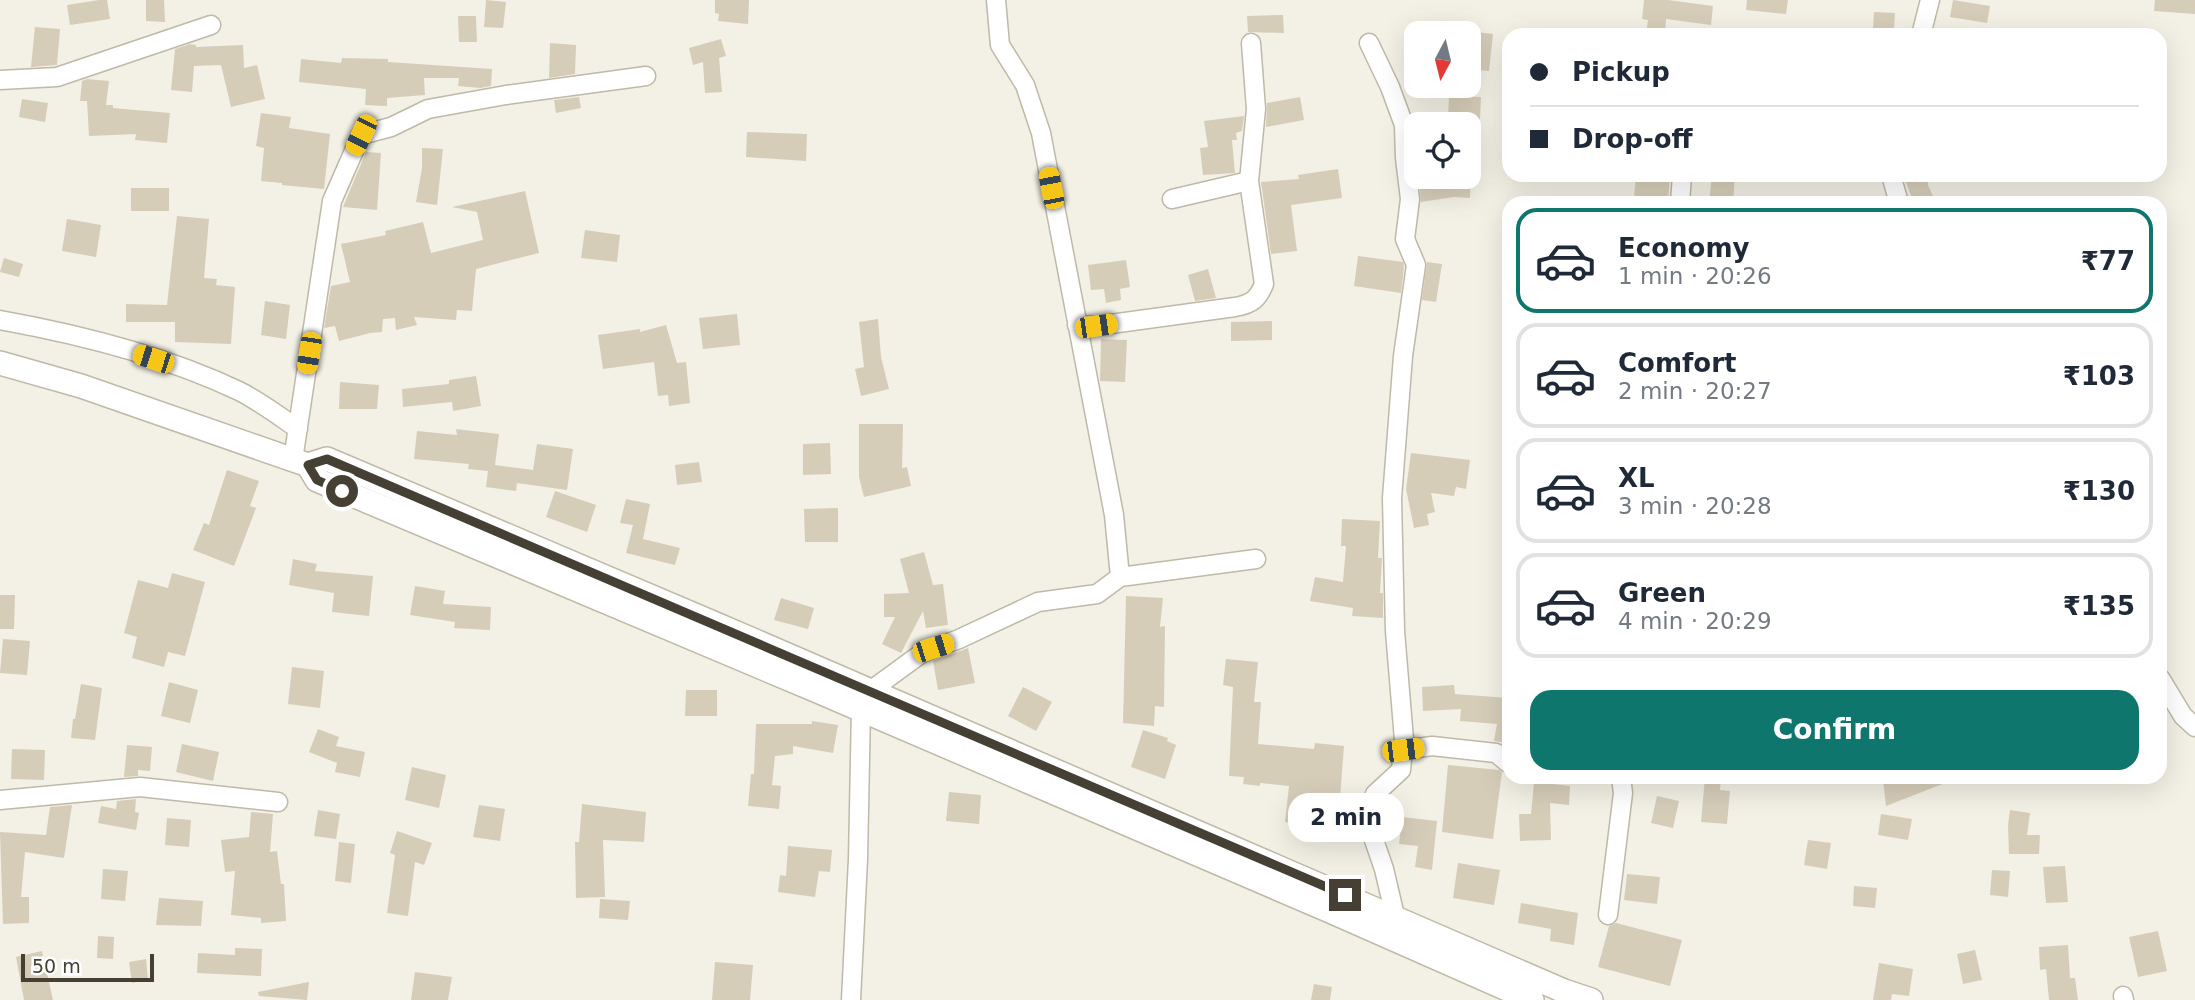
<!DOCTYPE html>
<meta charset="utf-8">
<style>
body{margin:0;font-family:"DejaVu Sans",sans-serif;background:#f6f6f7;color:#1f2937;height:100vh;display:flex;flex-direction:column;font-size:26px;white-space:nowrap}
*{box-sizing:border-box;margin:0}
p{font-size:23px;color:#747a83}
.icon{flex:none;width:38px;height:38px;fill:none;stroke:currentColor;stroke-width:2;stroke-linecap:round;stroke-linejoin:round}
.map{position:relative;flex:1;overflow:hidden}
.drawer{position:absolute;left:1502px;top:196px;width:665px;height:588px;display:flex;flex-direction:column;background:#fff;border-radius:21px;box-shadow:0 7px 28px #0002}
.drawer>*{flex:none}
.top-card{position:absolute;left:1502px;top:28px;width:665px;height:154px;border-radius:21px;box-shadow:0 7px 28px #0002;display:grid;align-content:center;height:154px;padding:0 28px;background:#fff}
.needle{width:46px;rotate:187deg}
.buttons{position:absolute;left:1404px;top:21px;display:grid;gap:14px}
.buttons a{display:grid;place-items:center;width:77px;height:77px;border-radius:14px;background:#fff;box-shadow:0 7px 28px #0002;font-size:35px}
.scale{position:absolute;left:21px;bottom:18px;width:133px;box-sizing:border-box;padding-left:7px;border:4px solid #464034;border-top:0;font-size:19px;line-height:24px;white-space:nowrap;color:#464034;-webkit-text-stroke:5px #fff;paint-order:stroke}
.end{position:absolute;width:32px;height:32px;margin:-16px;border:9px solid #464034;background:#fff;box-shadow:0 0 0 4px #fff}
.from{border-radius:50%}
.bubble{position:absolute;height:49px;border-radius:21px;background:#fff;box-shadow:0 7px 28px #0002;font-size:23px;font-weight:700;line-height:49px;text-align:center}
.car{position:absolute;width:21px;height:42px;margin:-21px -10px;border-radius:9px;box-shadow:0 0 5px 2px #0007;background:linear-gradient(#f5c518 24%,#345 0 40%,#f5c518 0 76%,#345 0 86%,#f5c518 0)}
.top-card b{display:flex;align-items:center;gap:24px;height:66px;font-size:26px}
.top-card b+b{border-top:2px solid #e0e1e3}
.top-card i{width:18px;height:18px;background:#1f2937}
ul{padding:12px 0 0;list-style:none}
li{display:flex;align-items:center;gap:21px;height:105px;margin:0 14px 10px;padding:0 14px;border:4px solid #e0e1e3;border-radius:21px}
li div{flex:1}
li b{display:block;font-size:26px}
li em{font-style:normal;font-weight:700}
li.selected{border-color:#0f766e}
li>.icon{width:63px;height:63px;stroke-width:1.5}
.cta{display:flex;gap:14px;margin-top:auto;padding:14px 28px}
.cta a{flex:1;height:80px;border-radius:21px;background:#0f766e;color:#fff;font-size:28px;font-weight:700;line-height:80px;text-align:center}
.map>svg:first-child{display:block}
.building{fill:#d6cdb9}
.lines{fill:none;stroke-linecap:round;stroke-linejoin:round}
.minor-casing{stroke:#bfb9a7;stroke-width:21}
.tertiary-casing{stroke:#bfb9a7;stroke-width:26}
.minor{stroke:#fff;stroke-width:18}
.tertiary{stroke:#fff;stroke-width:23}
.route{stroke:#464034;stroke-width:9}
</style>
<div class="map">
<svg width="2195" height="1000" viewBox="0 0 2195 1000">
<rect width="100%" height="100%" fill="#f3f0e5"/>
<path class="building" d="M99 0H107L110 19 70 25 67 5Z
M146 0H164L165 22 146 21Z
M486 0 506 2 503 28 484 27Z
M715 0H749L748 24 718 21 719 14 715 13Z
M1644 0H1668L1713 6 1711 25 1666 19 1665 35H1646L1648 20 1642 19Z
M1747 0H1788L1786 14 1746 10Z
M1953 0 1990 6 1987 23 1950 17Z
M2155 0H2195V14L2154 11Z
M1874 12 1895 13 1894 30 1873 29Z
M1283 15 1284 33 1248 32 1247 16Z
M458 16H476L477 42H459Z
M35 27 60 29 57 65 31 67Z
M1468 31 1493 34 1489 71 1468 69Z
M721 39 726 56 719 58 722 92 705 93 703 62 693 65 689 48Z
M550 43 576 45 575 74 549 78Z
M190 44 196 45V47L243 45 244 68 257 65 265 99 231 107 221 65 194 66 192 92 171 90 175 49Z
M342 58 388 59V62L492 69 491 86 480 88 458 86 459 78H424L425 95 387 98V106L365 105 366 89 299 82 301 59 341 63Z
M87 79 109 81 106 105H113V108L170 113 167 143 135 140 136 134 89 136 87 101H80L82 81Z
M1449 96 1481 97 1480 119 1448 118Z
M579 97 581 108 556 113 554 100Z
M1300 97 1304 120 1266 127 1267 103Z
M22 99 48 103 45 122 19 117Z
M261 113 291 117 289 128 330 134 324 189 282 185V183L261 181 264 148 256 146Z
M1244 116 1242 131 1236 133 1237 140H1232L1235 173 1203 175 1200 148 1208 147 1204 121Z
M747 132 807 134 806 161 746 157Z
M422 148 443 149 437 205 416 202 422 168Z
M366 152 381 153 377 210 343 207Z
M1338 169 1342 198 1291 205 1297 251 1271 254 1261 182 1299 179 1298 175Z
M1636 175H1670L1668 201 1634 198Z
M1712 175H1735L1733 203H1709Z
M1903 175H1928V185L1936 203H1914Z
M1419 177H1471L1470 198 1454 197 1421 202Z
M131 188H169V211H131Z
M525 191 539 253 476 269 472 311 457 310 456 320 414 317 417 325 396 330 395 318 383 319 382 332 370 333 339 341 335 326 324 328 331 286 350 282 341 244 386 235 385 231 423 222 431 253 483 240 477 212 452 207Z
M177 216 209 219 204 278 217 279 216 285 235 287 231 344 175 342V322H126V304L167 305Z
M67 219 101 225 96 257 62 251Z
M585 230 620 235 617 262 581 258Z
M1358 256 1403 262 1404 267 1401 293 1354 286Z
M4 258 23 264 19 277 0 272Z
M1126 260 1130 287 1120 289 1121 300 1106 303 1104 289 1091 290 1088 265Z
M1427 262 1442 264 1436 302 1422 300Z
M1208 269 1216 298 1195 301 1188 275Z
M265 301 290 305 286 339 261 335Z
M737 314 740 345 703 349 699 318Z
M878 319 881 357 889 389 861 396 855 369 864 367 859 322Z
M1272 321V340L1231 341V322Z
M666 325 677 363 686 362 690 403 669 406 668 395 658 396 654 362 603 369 598 335 640 329V332Z
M1101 339 1127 340 1125 382 1100 381Z
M476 376 481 406 453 411 452 402 403 407 402 389 449 384V380Z
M340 382 379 385 377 409H339Z
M859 424H903L902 468 907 467 911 486 864 497 859 477Z
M456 429 499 434 495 465 533 470 537 444 573 449 567 490 517 483 516 491 486 487 488 471 468 469 469 464 414 459 417 431 457 435Z
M830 443 831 474 803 475V444Z
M1411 453 1470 460 1466 489 1456 487 1454 496 1431 493 1435 512 1427 514 1429 525 1414 528 1406 489Z
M699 462 702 482 677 485 675 465Z
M227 470 259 481 250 506 256 508 234 566 193 550 204 523 209 525Z
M555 491 596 505 587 532 546 517Z
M626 499 650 504 643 539 680 548 675 565 626 553 633 525 620 523Z
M838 508V542H805L804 509Z
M1342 519 1380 521 1378 558H1382L1380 593H1383V618L1352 616 1353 608 1310 601 1315 577 1343 582 1346 546H1341Z
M924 552 933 585 943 584 948 625 926 628 923 611 901 653 882 644 895 617H884V594L909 593 900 559Z
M293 559 317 564 315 571 373 576 369 616 332 612 334 593 289 585Z
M172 573 205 582 185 656 168 652 164 667 132 658 137 637 124 633 138 580 168 588Z
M415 586 445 591 443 604 491 607 490 630 454 628 455 622 410 615Z
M0 595H15L14 629H0Z
M1126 596 1163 598 1160 627 1165 626 1164 707 1155 706 1154 726 1123 723Z
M781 598 814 608 808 629 774 620Z
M3 639 30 641 27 675 0 673Z
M968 648 975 683 938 690 933 661Z
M1226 659 1258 662 1254 702H1261L1258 744 1314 749 1315 743 1344 746 1340 798 1350 799 1347 828 1285 822 1289 786 1260 783V786L1243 784 1244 777 1229 776 1233 687 1223 685Z
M292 667 324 671 320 708 288 704Z
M169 682 198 690 190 723 161 716Z
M81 684 102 688 95 740 71 738 73 719H75Z
M1454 685 1455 694 1508 698V743L1494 741 1497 724 1460 721 1461 709 1423 711 1422 687Z
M1023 687 1052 702 1036 731 1008 716Z
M686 690H717V716H685Z
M812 721 838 725 833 753 793 746V754L775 756 772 785 781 786 779 809 748 806 751 774H754L756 724H812Z
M318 729 339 737 336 746 365 752 360 777 335 772 337 763 309 752Z
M1143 730 1168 738 1167 741 1176 745 1165 779 1131 767Z
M182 744 219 752 213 781 176 772Z
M127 745 152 747 150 771 138 770V776L124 777Z
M12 749 45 750 44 780 11 779Z
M1448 765 1499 770 1502 772 1493 839 1442 832Z
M412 767 446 775 439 808 405 800Z
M1705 777H1721L1720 790 1730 791 1727 824 1701 822Z
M1903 777H1958V778L1886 806 1883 780Z
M1534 782 1570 786 1569 805 1550 803 1551 840 1520 841 1519 814H1531Z
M949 792 981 795 979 824 946 821Z
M1657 796 1679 801 1673 828 1651 823Z
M136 799 135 812 139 813 136 830 98 823 101 806 116 809 117 801Z
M582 804 646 812 644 842 603 840 605 897 576 898 575 842H579Z
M72 805 64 858 25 852 21 897H29V923L3 924 0 832 46 835 50 807Z
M479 805 505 809 500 841 473 837Z
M318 810 340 814 336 839 314 836Z
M2010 810 2030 813 2027 835H2040L2039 854H2009L2008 825Z
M251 812 273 814 270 852 277 851 281 884H284L286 921 261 923V918L231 915 235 871 225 872 221 840 249 837Z
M1881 814 1912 819 1908 840 1878 835Z
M1402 817 1437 821 1432 870 1415 867 1418 846 1399 844Z
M167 818 191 820 189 847 165 845Z
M397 831 432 843 424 865 415 862 408 916 387 913 395 855 390 853Z
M1808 840 1831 843 1827 869 1804 865Z
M339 842 355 844 351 883 335 881Z
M788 846 832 850 830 872 819 871 815 897 778 892 780 875 786 876Z
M1458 863 1500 870 1494 905 1453 898Z
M2065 866 2068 902 2046 903 2043 867Z
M103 869 128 871 125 901 101 899Z
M1992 870 2010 871 2008 897 1990 895Z
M1627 874 1660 877 1657 904 1624 900Z
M1854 886 1877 888 1875 908 1853 906Z
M159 898 203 901 201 926 156 925Z
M600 899 630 901 628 920 599 918Z
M1521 903 1578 913 1574 945 1550 941 1551 929 1518 923Z
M1616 923 1682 940 1670 986 1598 967 1609 926Z
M2158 931 2167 971 2138 977 2129 937Z
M98 936 114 937 113 959 97 958Z
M2068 945 2070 978H2075L2078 1000H2049L2046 969 2040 970 2039 947Z
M235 948 262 949 261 976 197 973 198 953 235 955Z
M1975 950 1982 980 1963 984 1957 954Z
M42 951 53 1000H24L16 957Z
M146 959 148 980 132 983 129 962Z
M715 962 753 965 750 1000H712Z
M1879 963 1913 969 1909 996 1892 994 1891 1000H1873Z
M415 972 452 977 448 1000H411Z
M309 982 307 1000 259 996 258 992Z
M1314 984 1332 987 1330 1000H1311Z"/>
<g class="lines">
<g class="minor-casing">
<path id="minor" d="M1921 35 1930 0
M1369 43 1390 87 1404 125 1405 158 1410 199 1405 239 1416 265 1403 356 1392 498 1395 631 1404 740 1401 770 1375 794 1367 820 1384 869 1395 916
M0 80 57 77 211 25
M1891 175 1899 203
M1249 181 1256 109 1251 43
M1680 203 1682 175
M0 320C78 334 168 357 239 391 259 401 279 416 298 429
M1077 325 1096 326 1235 307C1252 304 1258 299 1264 284L1249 181 1172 199
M293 460 332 201 361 135 391 127 428 109 506 95 646 76
M1120 577 1256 559
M2160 678 2183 716 2195 727
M1403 750 1432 746 1496 753 1508 763
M0 800 140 787 278 802
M1608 915 1623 793 1621 777
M2123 996 2124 1000
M851 1000 858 859 861 709 870 691 922 653 959 639 1038 602 1097 594 1120 577 1114 515 1041 133 1025 85 1000 45 996 0"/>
</g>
<g class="tertiary-casing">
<path id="tertiary" d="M0 363 81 386 308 465 327 459 718 625 1564 991 1591 1000
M308 465 317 480 815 690 1330 911 1532 1000"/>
</g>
<use href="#minor" class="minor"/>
<use href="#tertiary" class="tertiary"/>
</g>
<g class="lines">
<path class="route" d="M342 491 317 480 308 465 327 459 1345 895"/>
</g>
</svg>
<div class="buttons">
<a><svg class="needle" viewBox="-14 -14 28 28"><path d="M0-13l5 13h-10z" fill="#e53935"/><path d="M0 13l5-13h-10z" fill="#747a83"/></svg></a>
<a><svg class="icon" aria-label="locate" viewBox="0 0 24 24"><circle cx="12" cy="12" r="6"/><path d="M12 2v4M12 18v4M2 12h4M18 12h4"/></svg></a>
</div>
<div class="scale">50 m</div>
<i class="end from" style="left:342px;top:491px"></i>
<i class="end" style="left:1345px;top:895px"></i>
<div class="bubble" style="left:1288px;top:793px;width:116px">2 min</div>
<i class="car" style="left:361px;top:135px;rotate:206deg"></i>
<i class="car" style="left:1051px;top:188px;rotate:349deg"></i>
<i class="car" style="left:1096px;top:326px;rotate:82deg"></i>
<i class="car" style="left:309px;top:353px;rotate:189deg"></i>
<i class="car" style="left:153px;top:359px;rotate:288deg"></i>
<i class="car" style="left:933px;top:648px;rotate:72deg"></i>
<i class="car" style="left:1403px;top:750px;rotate:83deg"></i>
<div class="top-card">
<b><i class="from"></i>Pickup</b>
<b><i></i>Drop-off</b>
</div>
<section class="drawer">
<ul>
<li class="selected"><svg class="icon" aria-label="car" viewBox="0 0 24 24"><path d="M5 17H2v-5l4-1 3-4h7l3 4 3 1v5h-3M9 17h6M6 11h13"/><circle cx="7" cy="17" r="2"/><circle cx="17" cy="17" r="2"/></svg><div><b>Economy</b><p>1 min · 20:26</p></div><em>₹77</em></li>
<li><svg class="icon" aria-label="car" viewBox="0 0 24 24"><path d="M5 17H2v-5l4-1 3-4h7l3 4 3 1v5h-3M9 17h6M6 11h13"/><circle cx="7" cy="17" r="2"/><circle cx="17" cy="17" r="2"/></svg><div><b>Comfort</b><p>2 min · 20:27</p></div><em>₹103</em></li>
<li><svg class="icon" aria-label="car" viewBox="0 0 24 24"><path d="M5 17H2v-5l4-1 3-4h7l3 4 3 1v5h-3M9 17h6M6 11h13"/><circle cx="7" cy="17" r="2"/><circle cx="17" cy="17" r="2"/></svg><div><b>XL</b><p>3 min · 20:28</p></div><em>₹130</em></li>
<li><svg class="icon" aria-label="car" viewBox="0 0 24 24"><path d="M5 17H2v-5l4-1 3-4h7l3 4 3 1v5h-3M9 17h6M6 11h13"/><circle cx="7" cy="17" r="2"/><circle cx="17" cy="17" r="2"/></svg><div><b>Green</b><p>4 min · 20:29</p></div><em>₹135</em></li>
</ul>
<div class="cta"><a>Confirm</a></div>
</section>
</div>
